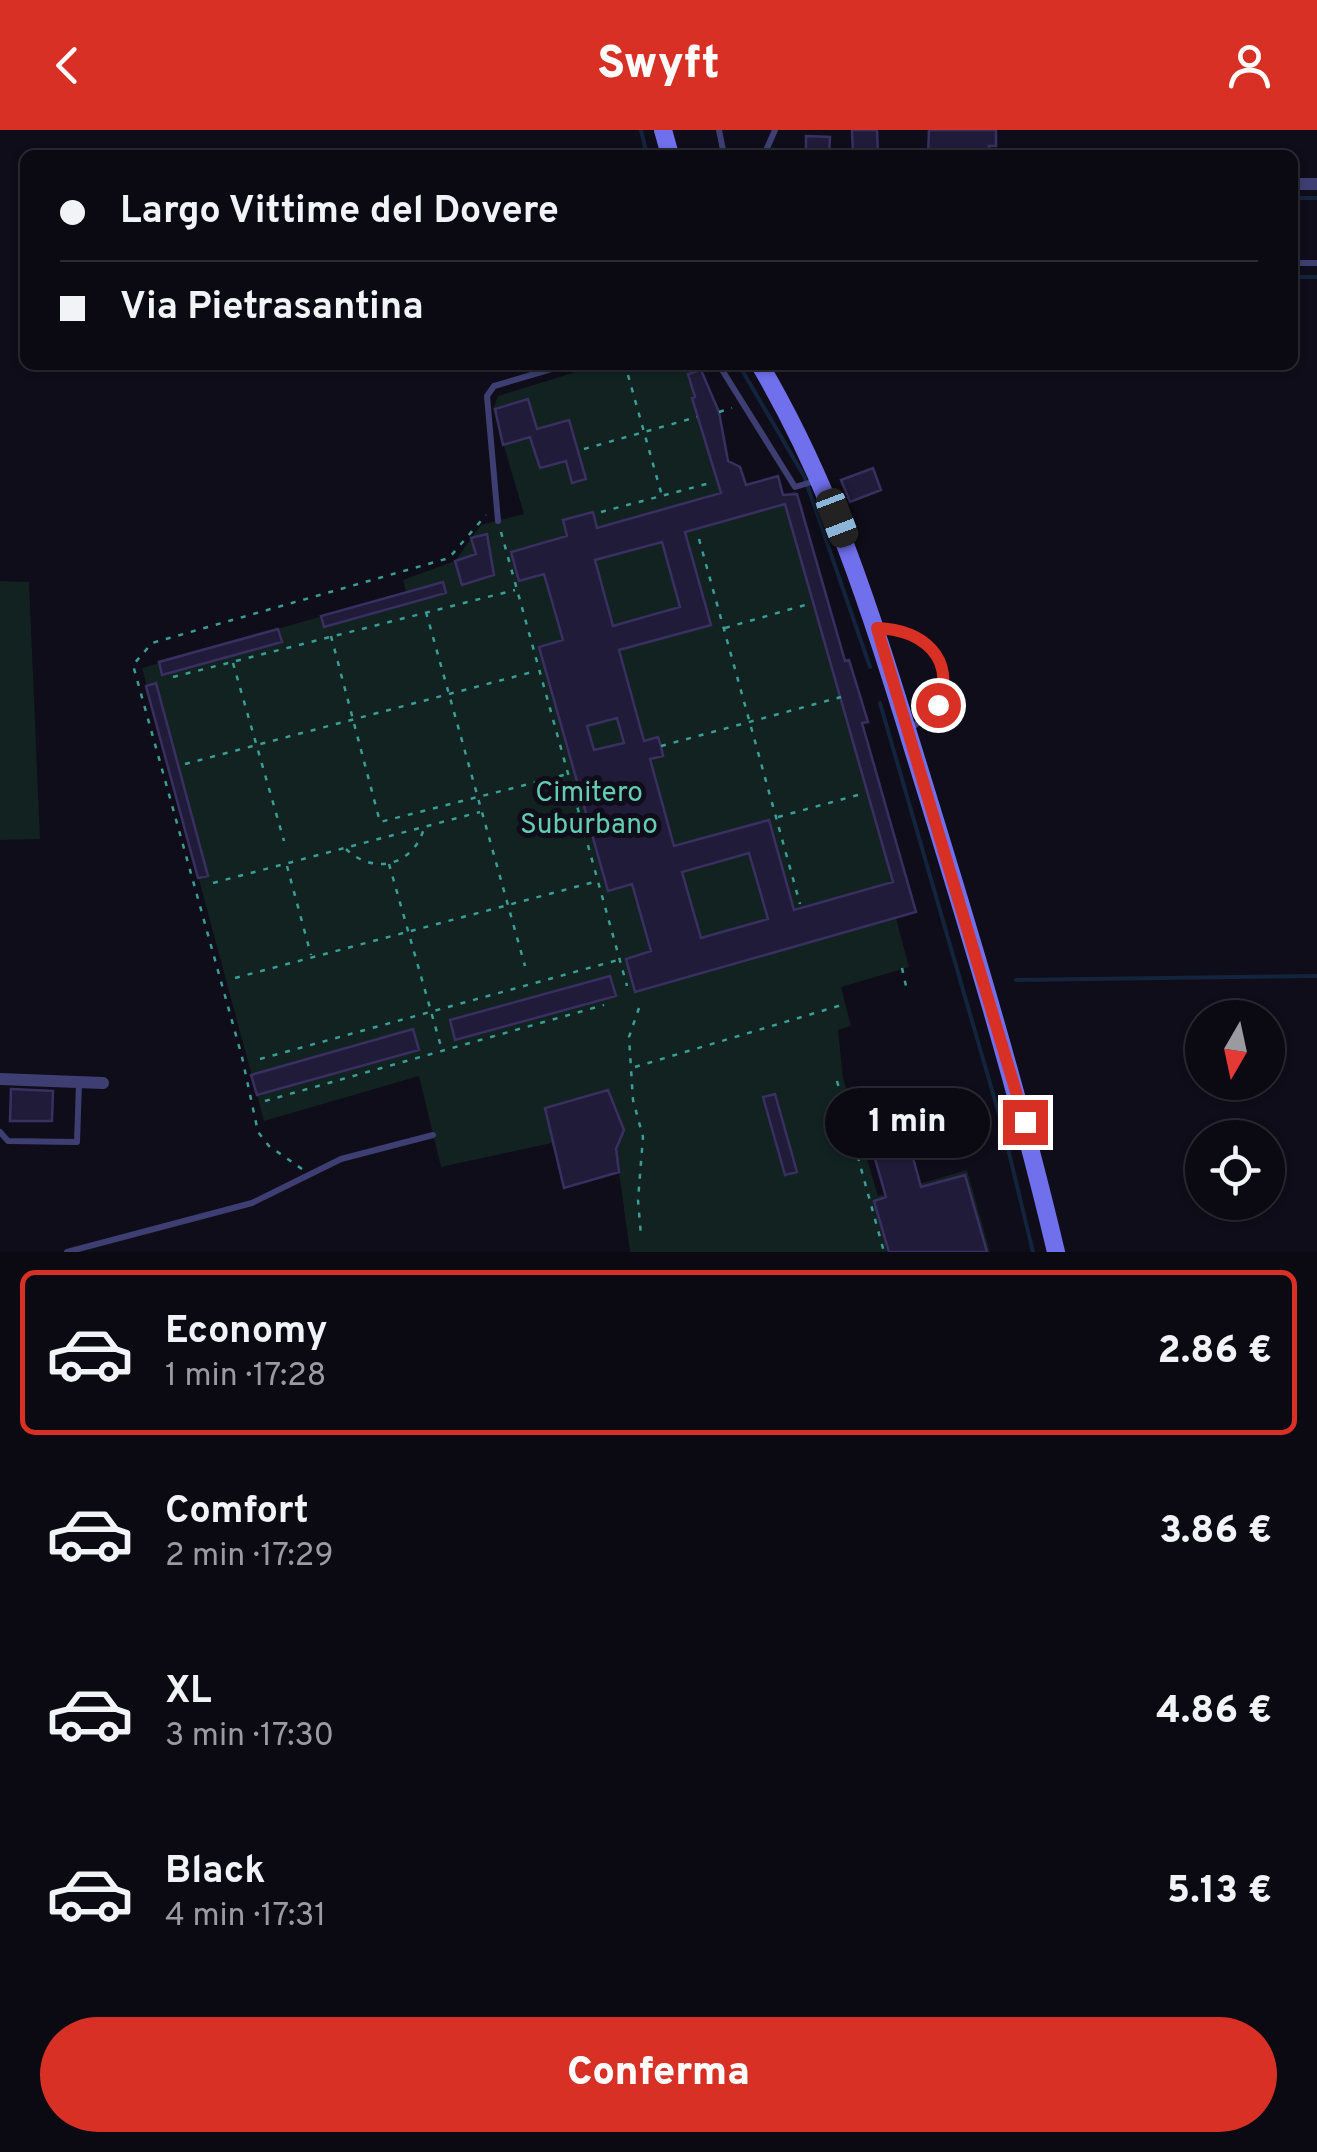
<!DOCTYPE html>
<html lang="it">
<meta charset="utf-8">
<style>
body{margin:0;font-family:Overpass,sans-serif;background:#191821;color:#f1f3f6;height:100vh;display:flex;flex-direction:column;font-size:38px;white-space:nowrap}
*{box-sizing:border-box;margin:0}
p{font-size:32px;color:#9a9aa0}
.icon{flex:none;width:55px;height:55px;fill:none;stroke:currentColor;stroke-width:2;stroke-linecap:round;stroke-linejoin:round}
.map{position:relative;height:1122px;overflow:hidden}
.drawer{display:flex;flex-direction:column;background:#0b0a13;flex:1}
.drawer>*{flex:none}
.top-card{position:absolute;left:20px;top:20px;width:1278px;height:220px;border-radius:15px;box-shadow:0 2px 8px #0004,0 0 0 2px #2b2b33;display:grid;align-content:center;height:220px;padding:0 40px;background:#0b0a13}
.needle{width:65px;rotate:189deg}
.tools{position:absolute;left:1185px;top:870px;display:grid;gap:20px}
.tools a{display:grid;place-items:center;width:100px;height:100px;border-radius:50%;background:#0b0a13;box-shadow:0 2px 8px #0004,0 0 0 2px #2b2b33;font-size:50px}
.end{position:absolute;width:45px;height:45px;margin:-22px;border:12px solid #d93025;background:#fff;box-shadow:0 0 0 5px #fff}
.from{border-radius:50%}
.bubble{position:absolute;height:70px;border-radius:35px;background:#0b0a13;box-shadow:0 2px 8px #0004,0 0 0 2px #2b2b33;font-size:32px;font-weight:800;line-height:70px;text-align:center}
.car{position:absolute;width:30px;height:60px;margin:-30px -15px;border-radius:12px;box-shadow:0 0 8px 2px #0007;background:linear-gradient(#222 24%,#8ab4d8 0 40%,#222 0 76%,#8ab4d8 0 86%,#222 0)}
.top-card b{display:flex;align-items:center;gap:35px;height:95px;font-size:38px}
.top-card b+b{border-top:2px solid #2b2b33}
.top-card i{width:25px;height:25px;background:#f1f3f6}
ul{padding:18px 0 0;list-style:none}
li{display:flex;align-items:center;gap:30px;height:165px;margin:0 20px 15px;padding:0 20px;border:5px solid transparent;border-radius:15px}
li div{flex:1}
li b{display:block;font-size:38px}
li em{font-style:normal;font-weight:800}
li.current{border-color:#d93025}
li>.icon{width:90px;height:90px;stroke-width:1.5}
.action{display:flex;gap:20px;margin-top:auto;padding:20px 40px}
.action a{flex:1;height:115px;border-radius:60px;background:#d93025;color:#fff;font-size:40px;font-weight:800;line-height:115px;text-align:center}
header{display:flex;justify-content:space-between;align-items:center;height:130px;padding:0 40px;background:#d93025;color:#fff;font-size:45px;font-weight:800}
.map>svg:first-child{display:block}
.green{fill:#112221}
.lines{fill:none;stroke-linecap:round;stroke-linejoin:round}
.stream{stroke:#13243c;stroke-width:4}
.building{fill:#201b38;stroke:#393061;stroke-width:2.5;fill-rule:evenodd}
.path{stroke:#3b9d95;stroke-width:2.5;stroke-dasharray:5 8;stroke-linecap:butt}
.lane{stroke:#3e3e72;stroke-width:6}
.street{stroke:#3e3e72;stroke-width:12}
.secondary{stroke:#706fec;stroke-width:18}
.route{stroke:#d93025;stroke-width:12}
.labels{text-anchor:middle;stroke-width:10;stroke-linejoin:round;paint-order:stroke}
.park-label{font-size:28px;fill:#63cdb0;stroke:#0f0d19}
</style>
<header><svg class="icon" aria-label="back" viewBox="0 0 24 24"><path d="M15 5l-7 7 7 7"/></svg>Swyft<svg class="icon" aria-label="person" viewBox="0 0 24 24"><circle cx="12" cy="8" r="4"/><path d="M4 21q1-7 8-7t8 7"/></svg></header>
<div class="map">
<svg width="1317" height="1122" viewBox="0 0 1317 1122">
<rect width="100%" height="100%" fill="#0f0d19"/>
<path class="green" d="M598 235H699L719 282 727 330 740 337 746 355 778 346 783 365 796 361 844 530H849L868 592 862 594 916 782 896 788 909 837 841 857 851 896 838 900 843 948 878 1066 967 1040 990 1122H630L619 1042 564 1058 552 1013 441 1037 419 946 264 991 142 538 406 462 403 450 455 431 481 395 524 384 493 279 498 266Z
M0 451 29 452 40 709 0 710Z"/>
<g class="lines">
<path class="stream" d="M641 0 647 25
M1292 68H1317
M1292 147H1317
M739 235 804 346 870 537
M880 573 1003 998 1033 1122
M1016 850 1317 846"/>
</g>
<path class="building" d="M852 0H877L878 25H853Z
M929 0H996V16H989V23L928 25Z
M806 6 830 7 829 25H806Z
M701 240 719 282 728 331 740 337 746 355 778 346 783 365 797 364 845 531 849 530 868 592 862 593 916 782 635 862 626 829 651 821 632 754 608 761 539 517 563 510 544 444 519 451 511 422 567 406 563 390 593 382 597 398 721 363 692 268 695 267 688 244ZM785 374 893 752 794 780 769 690 674 716 650 629 663 626 661 616 658 607 644 611 619 520 711 495 685 402ZM662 412 680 477 613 496 595 430ZM617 588 624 613 594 620 587 596ZM749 723 768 789 701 808 682 742Z
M528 269 537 299 569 290 586 349 572 353 566 331 540 338 530 307 503 315 495 279Z
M873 338 881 360 850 372 841 350Z
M487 404 494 445 462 455 455 431 476 424 471 408Z
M443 452 446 463 324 497 321 486Z
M278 499 282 512 162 545 159 532Z
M156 553 208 746 198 748 146 556Z
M610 846 616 866 455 910 450 890Z
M413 899 419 920 257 965 251 945Z
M11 959 53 961 52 991H10Z
M608 960 624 1000 616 1019 619 1042 564 1058 545 978Z
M775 964 797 1042 785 1045 763 967Z
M903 991 921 1057 965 1045 987 1122H889L874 1071 886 1067 867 1001Z"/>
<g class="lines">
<path class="path" d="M965 24V25
M628 245 662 366
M719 282 732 278
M584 319 697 287
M601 382 714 352
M501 402 627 856
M699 409 800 774
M426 482 525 836
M725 498 812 473
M331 506 380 692 564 645
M233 533 284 711
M173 547 515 460
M661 616 841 567
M185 634 536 541
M778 687 865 663
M346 719C374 746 414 735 424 698
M389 734 442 920
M287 736 311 825
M213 753 480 682
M902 838 906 856
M235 848 594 752
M639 878 629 907 633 970 643 1007 638 1070 641 1106
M260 929 618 830
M635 937 845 874
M837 951 884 1122
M265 971 604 875
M302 1039 269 1016 258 1002 242 927 133 535 152 513 449 428 486 385"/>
<path class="lane" d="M719 0 724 25
M764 25 775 0
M1292 133H1317
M719 235 795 357 815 351
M498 391 487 266 494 256 565 235
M877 498C950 502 969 556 909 600
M0 1002 8 1011 77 1012 79 953
M67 1122 252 1073 341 1029 433 1005"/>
<path class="street" d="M1292 54H1317
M0 949 103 953"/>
<path class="secondary" d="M663 0 670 25
M760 235C836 364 874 493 918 635 968 797 1017 957 1056 1122"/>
</g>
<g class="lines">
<path class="route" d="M938 575C957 527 922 500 877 498L1025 992"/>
</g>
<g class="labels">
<g class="park-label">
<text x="589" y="671">Cimitero<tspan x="589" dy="32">Suburbano</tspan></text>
</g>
</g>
</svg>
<div class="tools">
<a><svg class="needle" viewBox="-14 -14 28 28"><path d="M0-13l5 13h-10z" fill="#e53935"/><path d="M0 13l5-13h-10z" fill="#9a9aa0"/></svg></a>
<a><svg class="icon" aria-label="locate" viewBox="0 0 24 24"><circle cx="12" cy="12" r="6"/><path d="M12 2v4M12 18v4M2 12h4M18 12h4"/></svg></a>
</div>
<i class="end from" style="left:938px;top:575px"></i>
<i class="end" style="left:1025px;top:992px"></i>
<div class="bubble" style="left:825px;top:958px;width:165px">1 min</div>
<i class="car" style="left:837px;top:388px;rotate:159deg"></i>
<div class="top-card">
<b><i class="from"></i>Largo Vittime del Dovere</b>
<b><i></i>Via Pietrasantina</b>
</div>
</div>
<section class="drawer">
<ul>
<li class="current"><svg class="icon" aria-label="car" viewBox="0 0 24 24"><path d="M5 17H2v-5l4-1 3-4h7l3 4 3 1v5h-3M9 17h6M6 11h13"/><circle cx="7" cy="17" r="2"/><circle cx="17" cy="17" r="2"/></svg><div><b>Economy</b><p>1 min · 17:28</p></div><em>2.86 €</em></li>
<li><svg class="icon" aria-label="car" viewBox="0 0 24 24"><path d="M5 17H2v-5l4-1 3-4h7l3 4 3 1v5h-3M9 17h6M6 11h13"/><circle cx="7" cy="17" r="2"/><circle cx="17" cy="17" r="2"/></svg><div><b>Comfort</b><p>2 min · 17:29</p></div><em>3.86 €</em></li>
<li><svg class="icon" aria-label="car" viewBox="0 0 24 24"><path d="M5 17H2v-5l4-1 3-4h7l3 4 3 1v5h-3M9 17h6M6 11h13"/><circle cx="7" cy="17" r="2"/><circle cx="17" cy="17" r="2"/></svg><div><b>XL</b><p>3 min · 17:30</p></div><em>4.86 €</em></li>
<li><svg class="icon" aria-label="car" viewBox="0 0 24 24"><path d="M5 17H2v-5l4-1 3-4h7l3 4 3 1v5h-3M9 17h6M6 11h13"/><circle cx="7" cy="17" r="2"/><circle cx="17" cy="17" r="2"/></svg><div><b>Black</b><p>4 min · 17:31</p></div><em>5.13 €</em></li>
</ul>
<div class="action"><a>Conferma</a></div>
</section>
